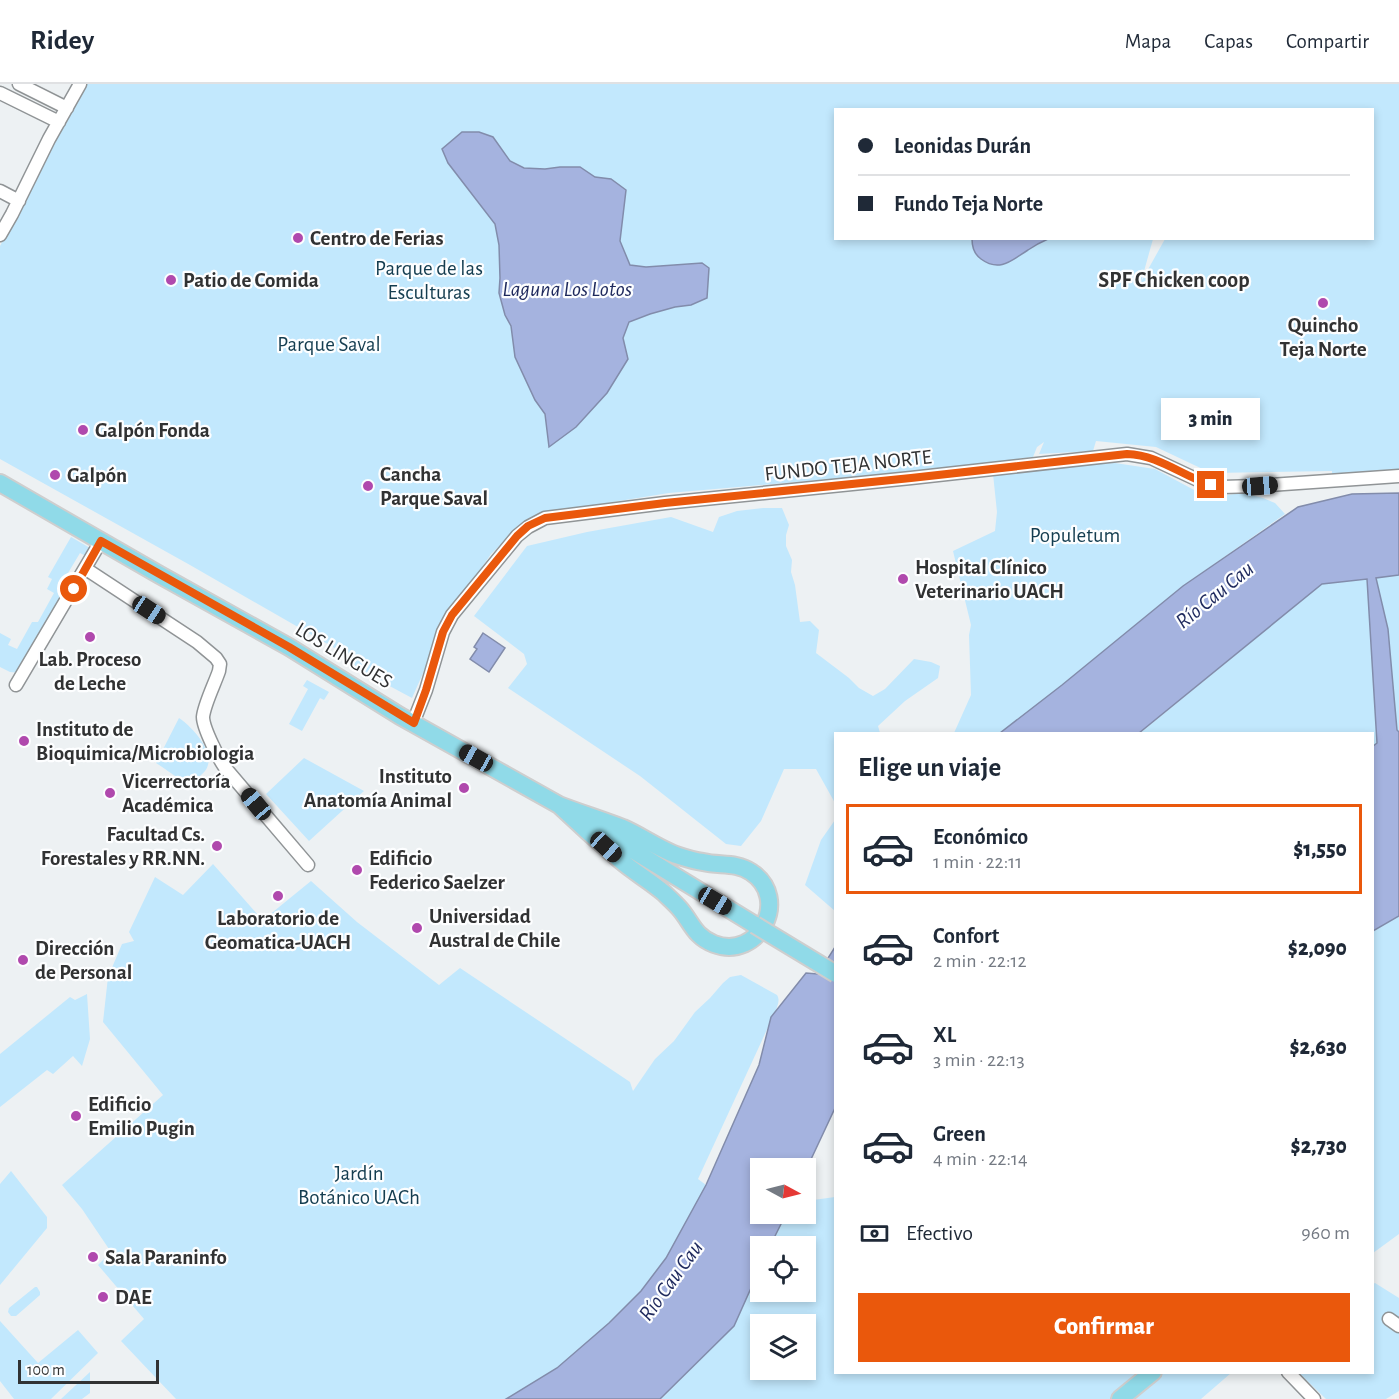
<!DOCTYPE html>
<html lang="es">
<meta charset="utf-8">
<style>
body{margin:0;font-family:"Alegreya Sans",sans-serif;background:#f6f6f7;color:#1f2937;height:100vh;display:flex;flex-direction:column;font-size:22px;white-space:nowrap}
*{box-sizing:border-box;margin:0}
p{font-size:20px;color:#747a83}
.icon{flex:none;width:33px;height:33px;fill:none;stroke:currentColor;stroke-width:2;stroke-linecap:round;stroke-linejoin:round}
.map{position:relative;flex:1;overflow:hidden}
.side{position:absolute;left:834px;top:648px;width:540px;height:642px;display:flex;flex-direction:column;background:#fff;border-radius:0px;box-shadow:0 3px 9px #0003}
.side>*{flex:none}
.banner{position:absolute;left:834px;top:24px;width:540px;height:132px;border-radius:0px;box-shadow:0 3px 9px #0003;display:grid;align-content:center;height:132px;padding:0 24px;background:#fff}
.needle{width:39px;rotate:97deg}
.controls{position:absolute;left:750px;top:1074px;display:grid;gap:12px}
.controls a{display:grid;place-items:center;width:66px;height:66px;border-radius:0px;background:#fff;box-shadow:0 3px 9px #0003;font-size:30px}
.scale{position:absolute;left:18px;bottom:15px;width:141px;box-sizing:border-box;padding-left:6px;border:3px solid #313233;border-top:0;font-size:16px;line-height:21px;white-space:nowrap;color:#313233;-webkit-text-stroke:4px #fdfeff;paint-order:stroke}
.end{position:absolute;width:27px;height:27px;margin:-14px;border:8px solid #ea580c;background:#fff;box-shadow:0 0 0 3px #fff}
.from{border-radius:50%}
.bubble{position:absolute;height:42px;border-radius:0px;background:#fff;box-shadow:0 3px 9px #0003;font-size:20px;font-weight:800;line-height:42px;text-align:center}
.car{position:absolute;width:18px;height:36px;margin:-18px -9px;border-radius:8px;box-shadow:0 0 4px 2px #0007;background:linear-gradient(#222 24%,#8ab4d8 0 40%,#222 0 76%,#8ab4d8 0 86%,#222 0)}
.banner b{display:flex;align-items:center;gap:21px;height:57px;font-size:22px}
.banner b+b{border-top:2px solid #e0e1e3}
.banner i{width:15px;height:15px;background:#1f2937}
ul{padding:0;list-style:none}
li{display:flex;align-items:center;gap:18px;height:90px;margin:0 12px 9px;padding:0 12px;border:3px solid transparent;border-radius:0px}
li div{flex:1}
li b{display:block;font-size:22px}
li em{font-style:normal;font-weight:800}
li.selected{border-color:#ea580c}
li>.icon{width:54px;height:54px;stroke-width:1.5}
h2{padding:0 24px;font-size:27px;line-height:72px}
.pay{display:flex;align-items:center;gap:15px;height:66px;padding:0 24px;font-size:22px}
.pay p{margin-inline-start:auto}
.cta{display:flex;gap:12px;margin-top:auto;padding:12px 24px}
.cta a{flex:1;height:69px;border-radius:0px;background:#ea580c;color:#fff;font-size:24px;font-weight:800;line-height:69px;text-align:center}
header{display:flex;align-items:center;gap:36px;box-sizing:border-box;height:84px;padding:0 30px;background:#fff;border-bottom:2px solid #e0e1e3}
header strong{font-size:28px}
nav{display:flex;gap:33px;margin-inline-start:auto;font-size:21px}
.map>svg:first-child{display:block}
.green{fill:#c2e8fd;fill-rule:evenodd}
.water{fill:#a5b3df;stroke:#828cab;stroke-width:1.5}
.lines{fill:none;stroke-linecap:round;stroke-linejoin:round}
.minor-casing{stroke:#909496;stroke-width:15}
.major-casing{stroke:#cecece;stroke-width:20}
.minor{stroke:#fff;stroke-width:12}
.major{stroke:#90dae8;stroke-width:16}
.major-bridge-casing{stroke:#cecece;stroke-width:20;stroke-linecap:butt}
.major-bridge{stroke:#90dae8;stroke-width:16}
.route{stroke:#ea580c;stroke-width:8}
.poi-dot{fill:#b049ad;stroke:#fdfeff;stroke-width:2}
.labels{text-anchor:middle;stroke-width:4.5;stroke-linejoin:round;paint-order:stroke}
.poi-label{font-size:21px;font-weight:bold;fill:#313233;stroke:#fdfeff;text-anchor:start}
.park-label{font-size:21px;fill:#143d50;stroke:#fdfeff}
.street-label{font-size:21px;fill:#313233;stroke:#fdfeff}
.neighbourhood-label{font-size:22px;font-weight:bold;fill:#313233;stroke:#fdfeff}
.water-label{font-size:22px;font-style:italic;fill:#1e295d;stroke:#fdfeff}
</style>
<header>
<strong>Ridey</strong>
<nav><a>Mapa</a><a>Capas</a><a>Compartir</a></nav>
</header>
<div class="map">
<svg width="1399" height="1315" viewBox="0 0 1399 1315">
<rect width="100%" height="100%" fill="#edf1f3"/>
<path class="green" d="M85 0H1399V399L1332 394V387L1211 389 1156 363 1096 357 1093 367 1039 370 1044 358 1037 363 1033 373 913 388 669 409 563 426 527 436 491 470 448 533 412 614 354 583 345 570 190 481 0 375V162ZM836 26H1372V154L1165 155 1141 198 1153 155H1048L1034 163 1037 154H836Z
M1115 379 1155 385 1196 407 1227 411 1243 409 1263 414 1275 419 1285 430 1183 502 1062 601 1000 649H954L971 611 969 551 971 541 953 467 995 447 997 428 993 390 1068 381Z
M763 424H782L789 441 786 451V462L792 476 791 488 795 501 800 538 810 537 819 546 816 569 849 594 859 604 873 612 885 605 914 575 931 578 940 582 938 594 905 617 878 642 880 649 836 650 835 719 816 685H784L761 737 741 762 726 760 640 692 508 604 527 580 524 570 474 532 527 462 587 448 671 433 713 448 719 433 737 427Z
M71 453 90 464 86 472 80 469 59 504 65 508 21 589 10 588 0 583V549L11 555 8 561 17 565 32 538H38L54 509 47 505 52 495 48 493Z
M1399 491V1150L1373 1169 1372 650H1139L1322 500Z
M307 596 329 608 324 616 320 614 302 647 289 640 308 605 303 602Z
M179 634C194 644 222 675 201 691 198 694 194 698 189 698 182 698 164 684 156 679Z
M304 674 364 707 309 757 266 710Z
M835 736V827L805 801 821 756Z
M213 780 257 830 268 832 311 797 357 838 439 901 460 884 630 998 633 1007 655 975 674 957 695 928 710 914 723 899 730 893 741 891 777 911C780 916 778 920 776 926L698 1095 706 1101 666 1174 641 1207 609 1239 557 1284 506 1315H176L121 1257 144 1235 98 1181 111 1168 82 1125 62 1101 163 1011 103 938 108 893 122 860 134 857 129 848 155 793 183 811Z
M87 910 90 955 82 982 73 972 53 990 47 986 0 1023V970L70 913 75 916Z
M11 1087 47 1133V1144L0 1201V1100Z
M835 1113 836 1288 1231 1289 1201 1315H661L734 1242 760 1184V1208H806V1162H770L786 1130H806V1117ZM760 1240H806V1286H760Z
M1375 1199 1399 1214V1307L1386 1315H1326L1299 1289 1372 1288 1373 1200Z
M35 1203H37L40 1208V1211L16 1232H11L8 1228 9 1224Z
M0 1237 38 1279 78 1246 98 1269 51 1315H14L0 1297Z
M90 1288V1309L82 1315H61Z"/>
<path class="water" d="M462 48H479L493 53 510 77 524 84 545 85 560 83H580L595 93 611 95 626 106 620 157 630 181 646 183 702 179 709 184 707 214 691 221 675 223 650 230 629 238 623 254 628 275 607 309 576 343 549 363 545 330 535 316 515 273 511 242 505 231 499 209 500 194 499 161 495 140 448 79 442 65Z
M972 155V154L1048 155C1041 158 1034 162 1028 166 1012 176 1000 189 981 175 974 170 972 163 972 155Z
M1399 409V491L1376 494 1388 545 1397 646 1399 648V832L1373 847 1372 663 1377 659 1367 495 1322 500 1139 649H1000L1062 601 1183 502 1298 423 1352 410Z
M483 549 505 564 489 588 470 575 477 565 474 563Z
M835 863V1024L806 1086V1084H760V1130H786L770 1162H760V1184L734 1242 660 1315H506L557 1284 609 1239 641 1207 666 1174 706 1101 759 981 771 933 806 889 818 890Z"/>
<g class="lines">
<g class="minor-casing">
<path id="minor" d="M19 0 67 24
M0 9 59 38
M0 107 19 117
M0 151 12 130 49 55 80 0
M86 485 197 558 216 574 220 580 219 587C215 599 204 621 203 633 203 644 220 678 227 686L308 781
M16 601 101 457
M413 639 426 606 443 548 452 531 517 452 528 443 545 434 665 419 911 394 1127 370 1151 374 1200 397 1222 403 1256 402 1399 392
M1389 1235 1399 1242
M1288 1288 1314 1315"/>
</g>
<g class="major-casing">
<path id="major" d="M0 399 158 490 289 563 400 632 559 721 755 841
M559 721C580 729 602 736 623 744 641 752 658 764 676 771 685 774 694 777 703 778 720 782 736 778 751 788 791 814 759 877 714 860 694 852 692 839 680 825 675 819 669 814 664 809 650 797 634 788 620 776 599 758 579 740 559 721Z
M1120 1315 1153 1288"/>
</g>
<use href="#minor" class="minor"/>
<use href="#major" class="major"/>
<g class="major-bridge-casing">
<path id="major-bridge" d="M755 841 836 890"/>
</g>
<use href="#major-bridge" class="major-bridge"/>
</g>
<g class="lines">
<path class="route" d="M74 505 101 457 289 563 414 639 426 606 443 548 452 531 517 452 528 442 545 434 665 419 911 394 1127 370C1159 371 1182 392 1211 401"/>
</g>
<g class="poi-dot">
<circle cx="298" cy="154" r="6"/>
<circle cx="171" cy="196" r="6"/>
<circle cx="1323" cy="219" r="6"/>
<circle cx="83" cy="346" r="6"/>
<circle cx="55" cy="391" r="6"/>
<circle cx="368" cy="402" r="6"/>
<circle cx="903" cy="495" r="6"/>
<circle cx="90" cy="553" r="6"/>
<circle cx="24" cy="657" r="6"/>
<circle cx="464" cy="704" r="6"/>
<circle cx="110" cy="709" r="6"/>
<circle cx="217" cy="762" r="6"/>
<circle cx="357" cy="786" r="6"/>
<circle cx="278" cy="812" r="6"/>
<circle cx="417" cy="844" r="6"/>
<circle cx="23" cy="876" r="6"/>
<circle cx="76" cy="1032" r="6"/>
<circle cx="93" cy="1173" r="6"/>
<circle cx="103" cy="1213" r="6"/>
</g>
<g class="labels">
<g class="poi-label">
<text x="310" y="161">Centro de Ferias</text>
<text x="183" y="203">Patio de Comida</text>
<text x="1323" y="248" text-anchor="middle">Quincho<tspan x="1323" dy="24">Teja Norte</tspan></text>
<text x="95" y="353">Galpón Fonda</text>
<text x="380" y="397">Cancha<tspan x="380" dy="24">Parque Saval</tspan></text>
<text x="67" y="398">Galpón</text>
<text x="915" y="490">Hospital Clínico<tspan x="915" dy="24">Veterinario UACH</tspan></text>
<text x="90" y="582" text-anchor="middle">Lab. Proceso<tspan x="90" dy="24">de Leche</tspan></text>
<text x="36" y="652">Instituto de<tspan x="36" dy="24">Bioquimica/Microbiologia</tspan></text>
<text x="452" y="699" text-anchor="end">Instituto<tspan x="452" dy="24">Anatomía Animal</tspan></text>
<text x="122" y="704">Vicerrectoría<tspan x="122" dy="24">Académica</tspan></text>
<text x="205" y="757" text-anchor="end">Facultad Cs.<tspan x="205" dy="24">Forestales y RR.NN.</tspan></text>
<text x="369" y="781">Edificio<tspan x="369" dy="24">Federico Saelzer</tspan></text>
<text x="429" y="839">Universidad<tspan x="429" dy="24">Austral de Chile</tspan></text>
<text x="278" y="841" text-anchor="middle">Laboratorio de<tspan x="278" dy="24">Geomatica-UACH</tspan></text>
<text x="35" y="871">Dirección<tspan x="35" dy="24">de Personal</tspan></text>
<text x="88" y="1027">Edificio<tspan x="88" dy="24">Emilio Pugin</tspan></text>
<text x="105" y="1180">Sala Paraninfo</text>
<text x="115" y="1220">DAE</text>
</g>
<g class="park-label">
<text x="429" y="191">Parque de las<tspan x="429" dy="24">Esculturas</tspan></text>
<text x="329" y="267">Parque Saval</text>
<text x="1075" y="458">Populetum</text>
<text x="359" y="1096">Jardín<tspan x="359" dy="24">Botánico UACh</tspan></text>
</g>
<g class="street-label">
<text transform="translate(848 381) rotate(-6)" y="7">FUNDO TEJA NORTE</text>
<text transform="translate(344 571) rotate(31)" y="7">LOS LINGUES</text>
</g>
<g class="neighbourhood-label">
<text x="1174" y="203">SPF Chicken coop</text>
</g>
<g class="water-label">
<text x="567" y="212">Laguna Los Lotos</text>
<text transform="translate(1214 510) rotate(-39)" y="8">Río Cau Cau</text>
<text transform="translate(670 1196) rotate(-54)" y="8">Río Cau Cau</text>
</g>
</g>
</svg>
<div class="controls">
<a><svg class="needle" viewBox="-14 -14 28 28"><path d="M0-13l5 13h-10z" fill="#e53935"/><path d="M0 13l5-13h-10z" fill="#747a83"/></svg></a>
<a><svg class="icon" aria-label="locate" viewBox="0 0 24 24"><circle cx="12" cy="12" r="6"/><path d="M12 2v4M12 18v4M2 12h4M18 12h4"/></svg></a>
<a><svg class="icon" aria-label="layers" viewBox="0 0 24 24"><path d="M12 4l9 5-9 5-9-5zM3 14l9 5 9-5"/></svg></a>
</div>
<div class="scale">100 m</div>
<i class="end from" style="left:74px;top:505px"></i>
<i class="end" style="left:1211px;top:401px"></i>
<div class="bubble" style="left:1161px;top:314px;width:99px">3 min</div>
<i class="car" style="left:1260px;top:402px;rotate:86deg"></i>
<i class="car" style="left:149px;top:526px;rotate:123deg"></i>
<i class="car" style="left:476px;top:674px;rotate:299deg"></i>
<i class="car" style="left:256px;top:720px;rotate:320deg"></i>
<i class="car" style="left:606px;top:763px;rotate:132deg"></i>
<i class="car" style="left:715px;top:817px;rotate:121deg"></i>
<div class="banner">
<b><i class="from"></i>Leonidas Durán</b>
<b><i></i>Fundo Teja Norte</b>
</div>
<section class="side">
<h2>Elige un viaje</h2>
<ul>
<li class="selected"><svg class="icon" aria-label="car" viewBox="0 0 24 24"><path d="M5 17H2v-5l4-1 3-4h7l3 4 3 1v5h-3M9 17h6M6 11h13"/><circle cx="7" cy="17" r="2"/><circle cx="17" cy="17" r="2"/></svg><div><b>Económico</b><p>1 min · 22:11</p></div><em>$1,550</em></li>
<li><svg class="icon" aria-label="car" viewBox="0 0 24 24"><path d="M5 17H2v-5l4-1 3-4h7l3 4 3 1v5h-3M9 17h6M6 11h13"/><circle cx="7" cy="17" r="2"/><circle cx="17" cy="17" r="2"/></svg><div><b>Confort</b><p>2 min · 22:12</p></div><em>$2,090</em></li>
<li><svg class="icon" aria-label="car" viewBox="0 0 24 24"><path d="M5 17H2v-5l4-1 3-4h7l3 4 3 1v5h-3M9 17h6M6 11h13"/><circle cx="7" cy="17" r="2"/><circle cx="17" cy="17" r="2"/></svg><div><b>XL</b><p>3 min · 22:13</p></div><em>$2,630</em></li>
<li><svg class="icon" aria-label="car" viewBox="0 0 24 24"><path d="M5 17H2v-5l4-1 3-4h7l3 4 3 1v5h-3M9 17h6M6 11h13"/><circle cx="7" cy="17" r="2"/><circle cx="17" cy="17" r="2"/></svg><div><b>Green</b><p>4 min · 22:14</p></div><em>$2,730</em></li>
</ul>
<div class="pay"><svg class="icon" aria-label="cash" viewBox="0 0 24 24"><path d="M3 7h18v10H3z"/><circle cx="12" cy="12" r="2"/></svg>Efectivo<p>960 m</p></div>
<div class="cta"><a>Confirmar</a></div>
</section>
</div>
